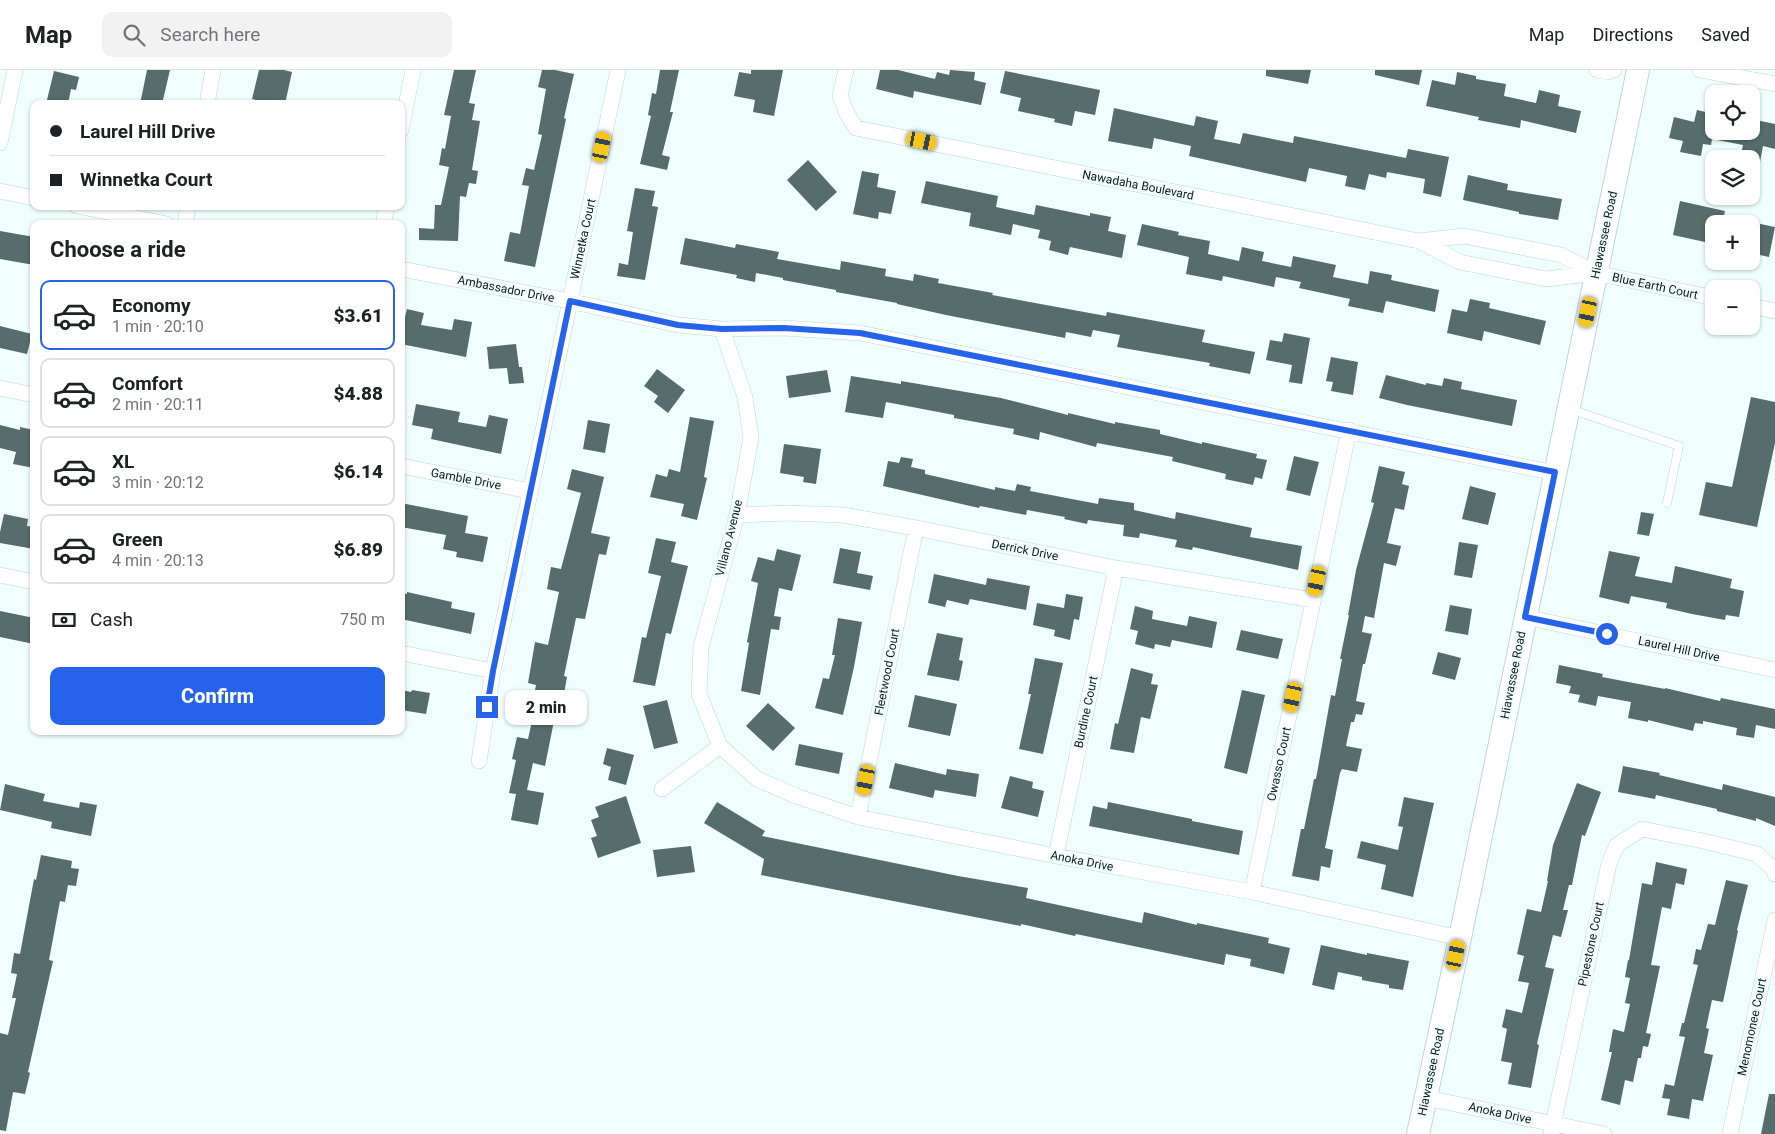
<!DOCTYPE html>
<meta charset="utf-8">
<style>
body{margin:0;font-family:Roboto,sans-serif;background:#f2f2f2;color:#202124;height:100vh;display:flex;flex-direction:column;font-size:19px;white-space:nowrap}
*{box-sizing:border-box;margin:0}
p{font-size:16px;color:#757577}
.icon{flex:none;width:28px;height:28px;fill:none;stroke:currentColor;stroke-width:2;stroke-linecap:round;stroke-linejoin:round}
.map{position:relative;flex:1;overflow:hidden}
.details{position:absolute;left:30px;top:150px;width:375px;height:515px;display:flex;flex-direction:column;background:#fff;border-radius:10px;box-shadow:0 1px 4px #0004}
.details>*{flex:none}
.banner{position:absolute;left:30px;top:30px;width:375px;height:110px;border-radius:10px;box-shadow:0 1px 4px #0004;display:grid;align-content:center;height:110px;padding:0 20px;background:#fff}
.buttons{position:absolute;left:1705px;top:15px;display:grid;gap:10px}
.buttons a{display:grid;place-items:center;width:55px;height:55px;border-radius:10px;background:#fff;box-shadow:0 1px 4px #0004;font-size:25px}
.end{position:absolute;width:22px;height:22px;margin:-11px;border:6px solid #2563eb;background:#fff;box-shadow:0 0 0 2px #fff}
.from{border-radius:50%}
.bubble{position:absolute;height:35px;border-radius:10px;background:#fff;box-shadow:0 1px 4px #0004;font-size:16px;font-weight:800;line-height:35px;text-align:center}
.car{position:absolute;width:15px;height:30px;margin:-15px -8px;border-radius:6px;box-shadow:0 0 4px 1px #0007;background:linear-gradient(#f5c518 24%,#345 0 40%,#f5c518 0 76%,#345 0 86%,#f5c518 0)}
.banner b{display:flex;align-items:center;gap:18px;height:48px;font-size:19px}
.banner b+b{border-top:1px solid #e0e0e0}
.banner i{width:12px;height:12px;background:#202124}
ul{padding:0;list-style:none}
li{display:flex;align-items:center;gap:15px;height:70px;margin:0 10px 8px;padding:0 10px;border:2px solid #e0e0e0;border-radius:10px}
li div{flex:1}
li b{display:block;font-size:19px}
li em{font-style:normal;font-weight:800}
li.active{border-color:#2563eb}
li>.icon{width:45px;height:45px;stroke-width:1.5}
h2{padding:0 20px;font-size:22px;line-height:60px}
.pay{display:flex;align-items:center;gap:12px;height:55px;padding:0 20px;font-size:19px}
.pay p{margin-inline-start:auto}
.action{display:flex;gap:10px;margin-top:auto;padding:10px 20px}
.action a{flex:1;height:58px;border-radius:10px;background:#2563eb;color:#fff;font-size:20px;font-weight:800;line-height:58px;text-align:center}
header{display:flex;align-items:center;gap:30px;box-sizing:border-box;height:70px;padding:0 25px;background:#fff;border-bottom:1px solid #e0e0e0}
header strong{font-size:24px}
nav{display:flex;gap:28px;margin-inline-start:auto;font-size:18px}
.search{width:350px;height:45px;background:#f2f2f2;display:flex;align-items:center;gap:12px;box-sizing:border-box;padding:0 18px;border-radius:10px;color:#757577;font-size:19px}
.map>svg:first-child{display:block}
.building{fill:#566d6b}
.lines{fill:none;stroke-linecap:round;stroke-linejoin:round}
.service-casing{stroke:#bed7d4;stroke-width:9}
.minor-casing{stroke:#bed7d4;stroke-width:16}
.secondary-casing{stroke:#bed7d4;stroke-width:24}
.service{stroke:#fff;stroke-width:8}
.minor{stroke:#fff;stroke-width:15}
.secondary{stroke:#fff;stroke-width:22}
.route{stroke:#2563eb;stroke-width:6}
.labels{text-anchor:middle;stroke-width:5;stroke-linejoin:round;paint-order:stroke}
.street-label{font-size:12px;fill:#111a19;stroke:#f0fffd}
</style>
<header>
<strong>Map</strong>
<div class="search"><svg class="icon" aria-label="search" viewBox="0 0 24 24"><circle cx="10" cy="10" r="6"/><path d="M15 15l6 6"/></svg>Search here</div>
<nav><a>Map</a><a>Directions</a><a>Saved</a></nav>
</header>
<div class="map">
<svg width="1775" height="1064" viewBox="0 0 1775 1064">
<rect width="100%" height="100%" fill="#f0fffd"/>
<path class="building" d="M147 0H170L162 34H140Z
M259 0H284L292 2 285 34H270L252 29Z
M454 0H476L469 33 475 34 472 50 480 51 472 100 478 101 476 114 469 113 466 127 460 126 458 171 419 170V158L434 159 435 135H441L449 97 439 95 442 78 445 79 451 46 444 45Z
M542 0H555L574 4 564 48 566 49 535 197 504 191 510 162 520 164 529 116 522 115 526 98 534 100 542 65 538 64 546 19 538 17Z
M660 0H679L670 42H673L662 85 670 87 667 100 640 94 651 46 648 45 652 23 656 24Z
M751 0H783L774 46 753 42 755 30 734 26 739 2 751 4Z
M880 0H898L935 9 937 2 949 5 950 0 975 2 974 10 986 13 981 35 914 21 913 28 876 19Z
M1266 0H1311L1308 14 1266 6Z
M1375 0H1422L1419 15 1375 5Z
M54 1 79 7 76 20 71 19 68 34H46Z
M1005 1 1100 20 1095 45 1075 41 1072 56 1054 52 1055 49 1018 41 1021 28 1000 23Z
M1457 2 1476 6V9L1506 14 1504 26 1536 33 1539 20 1560 25 1558 36 1581 41 1576 63 1521 50 1520 58 1478 50 1479 47 1426 36 1432 10 1455 15Z
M1114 38 1194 56 1196 46 1218 51 1214 69 1240 74 1243 63 1293 73 1294 66 1406 88 1408 79 1449 87 1441 127 1423 123 1425 109 1387 102 1386 108 1369 104 1365 120 1345 116 1347 106 1309 98 1306 112 1189 86 1191 76 1154 68 1152 79 1108 71Z
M1697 40 1714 44V61H1751V49L1775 54V79L1763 76 1760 92 1751 91V89H1740L1743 75 1712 69 1711 75 1703 74 1701 86 1680 82 1683 71 1669 68 1674 47 1694 52Z
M808 90 837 122 816 141 787 110Z
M862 101 879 104 877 117 896 121 891 144 879 142 878 149 853 144Z
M1468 105 1508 114 1507 120 1562 129 1558 150 1519 144V142L1463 130Z
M926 111 998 126 996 137 1034 145 1036 135 1090 146V143L1111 147 1108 161 1126 165 1122 188 1070 177 1068 185 1049 180 1051 171 1038 168 1040 160 1013 154 1011 165 969 156 971 143 921 133Z
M635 118 655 121 652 136 658 137 645 210 617 206 619 193 628 195 633 162 627 161Z
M1680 131 1725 141 1722 154H1714V174L1673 165Z
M1751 152 1775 157 1769 187 1751 183Z
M1142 154 1179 162 1178 165 1210 171 1208 184 1239 191 1242 177 1264 182 1262 191 1291 197 1293 186 1336 195 1333 207 1368 214 1370 201 1392 205 1391 210 1439 220 1435 242 1386 231 1383 243 1348 236 1350 229 1299 218 1301 212 1276 207 1274 217 1223 206 1222 211 1186 204 1189 187 1137 175Z
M0 161 34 167V195L0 189Z
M685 168 735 178 736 174 779 182 777 189 840 200 841 191 886 199 885 206 913 211 914 204 939 209 938 213 993 223 992 225 1106 246 1107 242 1205 260 1202 272 1255 282 1250 304 1209 296 1210 293 1117 277 1120 265 1093 260 1091 267 1066 262 1065 268 946 245 897 234V233L836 222V220L783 210V208L756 203 755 212 736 208 737 205 680 194Z
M1470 229 1490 233 1489 238 1546 251 1540 275 1484 261 1482 271 1447 263 1452 239 1467 242Z
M407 239 424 243 421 255 452 260 454 249 472 252 466 287 401 274V246L405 247Z
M0 256 32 264 27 284 0 278Z
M1284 263 1310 268 1302 314 1289 312 1292 295 1266 290 1270 270 1282 272Z
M516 274 519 297H522L524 313 509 314 507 298 489 299 487 277Z
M1331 287 1358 292 1353 325 1331 321 1333 312 1326 311Z
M657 299 685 320 668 343 654 332 658 326 644 316Z
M827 300 831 322 789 328 786 306Z
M1386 305 1426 315V313L1442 316 1444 308 1462 312 1461 319 1517 330 1512 356 1407 335 1379 328Z
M851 306 901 314V311L1001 328 1068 345V343L1115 354V352L1160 360V364L1202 374V372L1257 384 1256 388 1267 390 1262 409 1255 407 1253 415 1225 409 1226 404 1172 391 1173 387 1097 373 1096 377 1040 362 1039 370 1013 364 1014 359 954 348V345L886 332 883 348 845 342Z
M1751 327 1775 332V373L1757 457 1699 445 1706 412 1732 417Z
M416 334 460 342 458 352 486 357 489 345 508 349 501 384 431 369 433 359 412 355Z
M690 347 714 351 704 407 707 408 697 450 681 446 684 434 650 427 656 404 667 407 669 399 680 402Z
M588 350 610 354 605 383 583 379Z
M0 355 20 360V357L34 360V398L13 394 16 382 0 378Z
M784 374 821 379 816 414 803 412 804 407 780 403Z
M1294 386 1319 392 1310 426 1286 420Z
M901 387 913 389 911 397 925 400V404L995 420V417L1015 421 1017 414 1031 417 1030 421 1098 434 1099 428 1134 433V440L1175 449 1176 442 1252 458 1250 467 1302 476 1298 500 1193 477 1192 480 1175 477 1177 470 1140 463 1139 468 1123 466 1124 455 1088 450 1087 454 1064 449 1065 447 1027 440 1026 445 980 436 979 438 883 416 888 391 899 393Z
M1379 396 1405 402 1402 414 1409 416 1404 440 1395 438 1387 473 1401 476 1396 496 1384 493 1374 548 1365 546 1362 562 1372 564 1365 594H1363L1356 631 1365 633 1362 645 1356 644 1354 652H1351L1346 676 1362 679 1357 702 1342 699 1340 703 1325 778 1333 780 1330 798 1321 796 1319 811 1292 806 1301 759H1304L1314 709H1316L1331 625 1335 626 1342 589H1340L1349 545H1348L1356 500 1374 433 1371 432Z
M572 399 604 407 591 463 610 467 606 485 599 484 585 549 576 548 564 606 567 607 560 647 555 646 545 696 533 693 527 720 544 723 538 755 511 750 516 724 509 723 516 690 512 689 517 667 528 669 534 642H531L536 615 528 613 535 572 548 575 559 522 547 519 551 497 561 499 581 423 567 419Z
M1470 416 1496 423 1488 455 1462 449Z
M401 433 468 446 465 463 488 467 483 492 456 487 457 482 443 479 446 465 401 457Z
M1641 442 1654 444 1649 466 1637 464Z
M4 444 28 449 27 456 34 457V479L0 473V462Z
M656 468 676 472 671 492 688 496 671 564 666 563 655 616 633 612 642 567 646 568 661 506 648 503Z
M1459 472 1478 475 1472 508 1454 505Z
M840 478 861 482 857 503 873 506 870 520 833 513Z
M777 479 801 485 792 521 779 518 774 546 781 547 779 560 771 559 760 625 741 621 749 573 747 572 758 513 751 511 758 487 774 491Z
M1609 481 1640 487 1635 506 1672 513 1675 496 1732 509 1730 518 1744 521 1739 547 1726 545 1725 550 1692 544 1666 538 1667 533 1631 526 1629 534 1599 527Z
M934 504 986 515 987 508 1030 516 1026 540 970 529 968 535 947 530 945 537 928 533Z
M407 522 452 532 451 538 475 543 471 564 401 549V523L407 524Z
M1066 524 1083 527 1079 550 1074 549 1070 570 1054 566 1055 560 1033 555 1037 533 1064 538Z
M1450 535 1472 539 1468 565 1445 561Z
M1135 536 1153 541 1152 549 1187 556 1189 546 1217 552 1212 578 1172 570 1170 577 1155 574 1154 579 1135 574 1138 561 1130 559Z
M0 541 34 548V574L0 567Z
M838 548 862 552 854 597 843 645 815 638 823 608 829 609 835 585H832Z
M1241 560 1283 569 1278 589 1236 580Z
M937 563 963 568 959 590 963 591 959 611 927 605Z
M1438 582 1461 588 1455 610 1432 604Z
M1035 588 1063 593 1043 684 1019 679 1031 624H1028Z
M1559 595 1603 604 1602 607 1665 619V618L1720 631 1721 628 1775 639V659L1756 655 1754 668 1736 665 1737 658 1703 651V654L1695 653 1693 661 1648 650V652L1628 648 1631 632 1598 626 1596 636 1578 632 1580 625 1569 623 1571 616 1556 613Z
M1131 598 1153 604 1151 614 1158 615 1150 649 1141 647 1134 683 1110 679 1115 653 1118 654Z
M401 620 411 622 412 620 430 623 426 644 401 640Z
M1242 620 1265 625 1247 704 1224 698Z
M915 625 957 634 950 666 908 657Z
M667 630 678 673 654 679 643 636Z
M768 633 795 658 773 681 746 656Z
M799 674 843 683 839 704 795 695Z
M607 678 634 685 626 715 608 710 611 697 603 694Z
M895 693 946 705 947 699 979 704 976 727 935 720 933 728 889 718Z
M1623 696 1660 703 1659 705 1722 720 1723 714 1775 727V756L1756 748V751L1717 741V739L1656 725 1655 729 1618 722Z
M1010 706 1033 712 1032 718 1044 721 1038 747 1001 738Z
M1577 713 1601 722 1585 766 1582 765 1572 815H1569L1563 840H1568L1561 867 1553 865 1545 897 1554 899 1537 974 1539 975 1531 1018 1508 1014 1512 993 1501 991 1507 959 1502 957 1506 939 1522 943 1529 913 1518 911 1524 886 1517 884 1527 839 1541 842 1548 811H1547L1553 775Z
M5 714 45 724 43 731 79 738 80 732 97 735 91 766 51 758 52 752 0 740Z
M626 726 641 773 598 788 591 768 597 766 591 750 599 747 595 737Z
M1404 727 1434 733 1413 827 1381 819 1386 795 1357 788 1361 771 1398 780 1403 757 1398 756Z
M717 732 765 761 762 766 958 806 1028 818 1026 828 1142 853 1144 842 1197 855V853L1269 868 1268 873 1290 878 1284 904 1250 896 1251 889 1226 884 1224 895 1076 864 1075 866 1021 854V856L761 805 764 789 704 753Z
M1108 732 1192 749V751L1243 761 1239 785 1089 756 1093 736 1107 739Z
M691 776 695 802 657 807 653 780Z
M41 785 72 791 71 798 79 799 76 816 68 815 65 832 60 831 49 890 53 891 28 1002 30 1003 25 1024 13 1022 6 1061 0 1060V963L8 965 16 928H12L17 904 11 903 14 883 20 884 34 809 36 810Z
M1656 792 1687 799 1684 815 1676 813 1671 839 1662 837 1651 895 1660 896 1646 963 1651 964 1648 977 1643 976 1641 988H1638L1633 1012 1625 1010 1620 1035 1601 1030 1612 982H1609L1613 959 1624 962 1630 934 1625 933 1630 908 1625 907 1628 890H1629L1642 813 1652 815Z
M1726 810 1748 815 1737 860 1738 861 1723 932 1712 930 1706 958 1709 959 1704 983 1713 985 1703 1031 1692 1029 1689 1049 1667 1045 1670 1029 1662 1028 1665 1014 1674 1016 1685 967 1679 966 1682 953H1684L1698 895 1693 894 1696 879 1701 880 1708 854 1715 855Z
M1321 875 1367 885V883L1409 891 1403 920 1389 918V915L1362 910V907L1338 902 1334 920 1312 915Z
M1769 1024H1775V1064H1761Z"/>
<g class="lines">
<g class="service-casing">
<path id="service" d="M1570 339 1679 376 1667 433"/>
</g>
<g class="minor-casing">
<path id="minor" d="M846 0 840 25 846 42 856 58 1419 171 1460 192 1546 209 1596 203
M1597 0 1608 2 1614 0
M1700 0 1775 14
M207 34 213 0
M401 60 413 0
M0 73 15 0
M0 121 34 128
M77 136 167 154
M185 154 188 136
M383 154 387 136
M1419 171 1464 166 1561 185 1596 203 1714 228
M401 199 569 231 678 255 722 259 784 258 860 263 1555 403
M1751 236 1775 241
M722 259 745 327 751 368 737 445 701 577 699 624 720 676 757 709 796 726 858 747 1056 786 1252 822 1460 868
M0 318 34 325
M401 396 530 421
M737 445 786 443 843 445 916 458 1116 498 1313 530
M0 505 34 512
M1525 547 1775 600
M401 583 493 601
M479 691 493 601 618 0
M662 719 720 676
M858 747 916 458
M1056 786 1116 498
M1252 822 1349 360
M1426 1028 1604 1064
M1551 1064 1609 794 1617 775 1642 759 1703 771 1757 784 1775 801V804
M1730 1064 1775 850"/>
</g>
<g class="secondary-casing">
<path id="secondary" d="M1418 1064 1460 868 1638 0"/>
</g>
<use href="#service" class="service"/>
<use href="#minor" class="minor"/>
<use href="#secondary" class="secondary"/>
</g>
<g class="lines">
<path class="route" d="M487 637 493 601 570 231 678 255 722 259 784 258 860 263 1555 402 1525 547 1607 564"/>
</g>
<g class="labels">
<g class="street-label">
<text transform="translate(1138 115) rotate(11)" y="4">Nawadaha Boulevard</text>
<text transform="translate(1604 165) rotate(-78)" y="4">Hiawassee Road</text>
<text transform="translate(583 169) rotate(-78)" y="4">Winnetka Court</text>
<text transform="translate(1655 216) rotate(12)" y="4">Blue Earth Court</text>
<text transform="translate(506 219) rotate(11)" y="4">Ambassador Drive</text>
<text transform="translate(466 409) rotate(11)" y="4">Gamble Drive</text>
<text transform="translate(729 468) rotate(-76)" y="4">Villano Avenue</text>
<text transform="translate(1025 480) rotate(11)" y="4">Derrick Drive</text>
<text transform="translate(1679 579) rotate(12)" y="4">Laurel Hill Drive</text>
<text transform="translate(887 602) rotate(-79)" y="4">Fleetwood Court</text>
<text transform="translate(1513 605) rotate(-79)" y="4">Hiawassee Road</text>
<text transform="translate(1086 642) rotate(-78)" y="4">Burdine Court</text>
<text transform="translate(1279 694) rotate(-78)" y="4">Owasso Court</text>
<text transform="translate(1082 791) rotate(11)" y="4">Anoka Drive</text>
<text transform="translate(1591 874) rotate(-78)" y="4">Pipestone Court</text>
<text transform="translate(1752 957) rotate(-78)" y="4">Menomonee Court</text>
<text transform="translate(1431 1002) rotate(-78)" y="4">Hiawassee Road</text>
<text transform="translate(1500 1043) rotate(12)" y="4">Anoka Drive</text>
</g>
</g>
</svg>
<div class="buttons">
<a><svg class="icon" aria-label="locate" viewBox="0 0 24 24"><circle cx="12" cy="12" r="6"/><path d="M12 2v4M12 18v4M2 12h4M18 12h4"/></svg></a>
<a><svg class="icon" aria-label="layers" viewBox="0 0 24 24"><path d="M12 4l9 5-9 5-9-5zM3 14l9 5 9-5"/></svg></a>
<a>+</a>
<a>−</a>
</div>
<i class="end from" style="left:1607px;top:564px"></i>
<i class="end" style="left:487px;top:637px"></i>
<div class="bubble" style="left:505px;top:620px;width:82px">2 min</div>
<i class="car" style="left:922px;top:71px;rotate:102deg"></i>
<i class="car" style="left:602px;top:77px;rotate:12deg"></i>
<i class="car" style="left:1588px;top:242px;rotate:192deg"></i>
<i class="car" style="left:1317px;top:511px;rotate:192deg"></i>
<i class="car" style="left:1293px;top:627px;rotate:192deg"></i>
<i class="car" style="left:866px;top:710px;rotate:191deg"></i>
<i class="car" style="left:1456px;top:885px;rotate:12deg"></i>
<div class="banner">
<b><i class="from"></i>Laurel Hill Drive</b>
<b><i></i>Winnetka Court</b>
</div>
<section class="details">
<h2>Choose a ride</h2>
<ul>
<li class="active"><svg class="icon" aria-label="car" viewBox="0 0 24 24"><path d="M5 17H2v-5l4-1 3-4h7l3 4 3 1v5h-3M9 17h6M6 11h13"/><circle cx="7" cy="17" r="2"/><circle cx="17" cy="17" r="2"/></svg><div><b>Economy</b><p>1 min · 20:10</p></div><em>$3.61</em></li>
<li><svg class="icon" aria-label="car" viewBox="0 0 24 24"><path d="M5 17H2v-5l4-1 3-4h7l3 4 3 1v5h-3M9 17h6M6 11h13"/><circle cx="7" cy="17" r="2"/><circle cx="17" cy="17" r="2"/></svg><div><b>Comfort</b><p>2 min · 20:11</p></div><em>$4.88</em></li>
<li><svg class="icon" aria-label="car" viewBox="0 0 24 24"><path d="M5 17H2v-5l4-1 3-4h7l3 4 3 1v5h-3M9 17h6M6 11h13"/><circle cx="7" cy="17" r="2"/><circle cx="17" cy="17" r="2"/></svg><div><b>XL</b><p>3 min · 20:12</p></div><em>$6.14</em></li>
<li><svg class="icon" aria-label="car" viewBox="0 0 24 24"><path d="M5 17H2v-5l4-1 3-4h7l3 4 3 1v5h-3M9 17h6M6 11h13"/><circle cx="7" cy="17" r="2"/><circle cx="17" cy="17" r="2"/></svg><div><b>Green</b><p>4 min · 20:13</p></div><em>$6.89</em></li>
</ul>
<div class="pay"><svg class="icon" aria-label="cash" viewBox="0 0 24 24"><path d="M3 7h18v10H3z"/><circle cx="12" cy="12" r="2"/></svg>Cash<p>750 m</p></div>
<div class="action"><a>Confirm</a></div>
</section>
</div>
